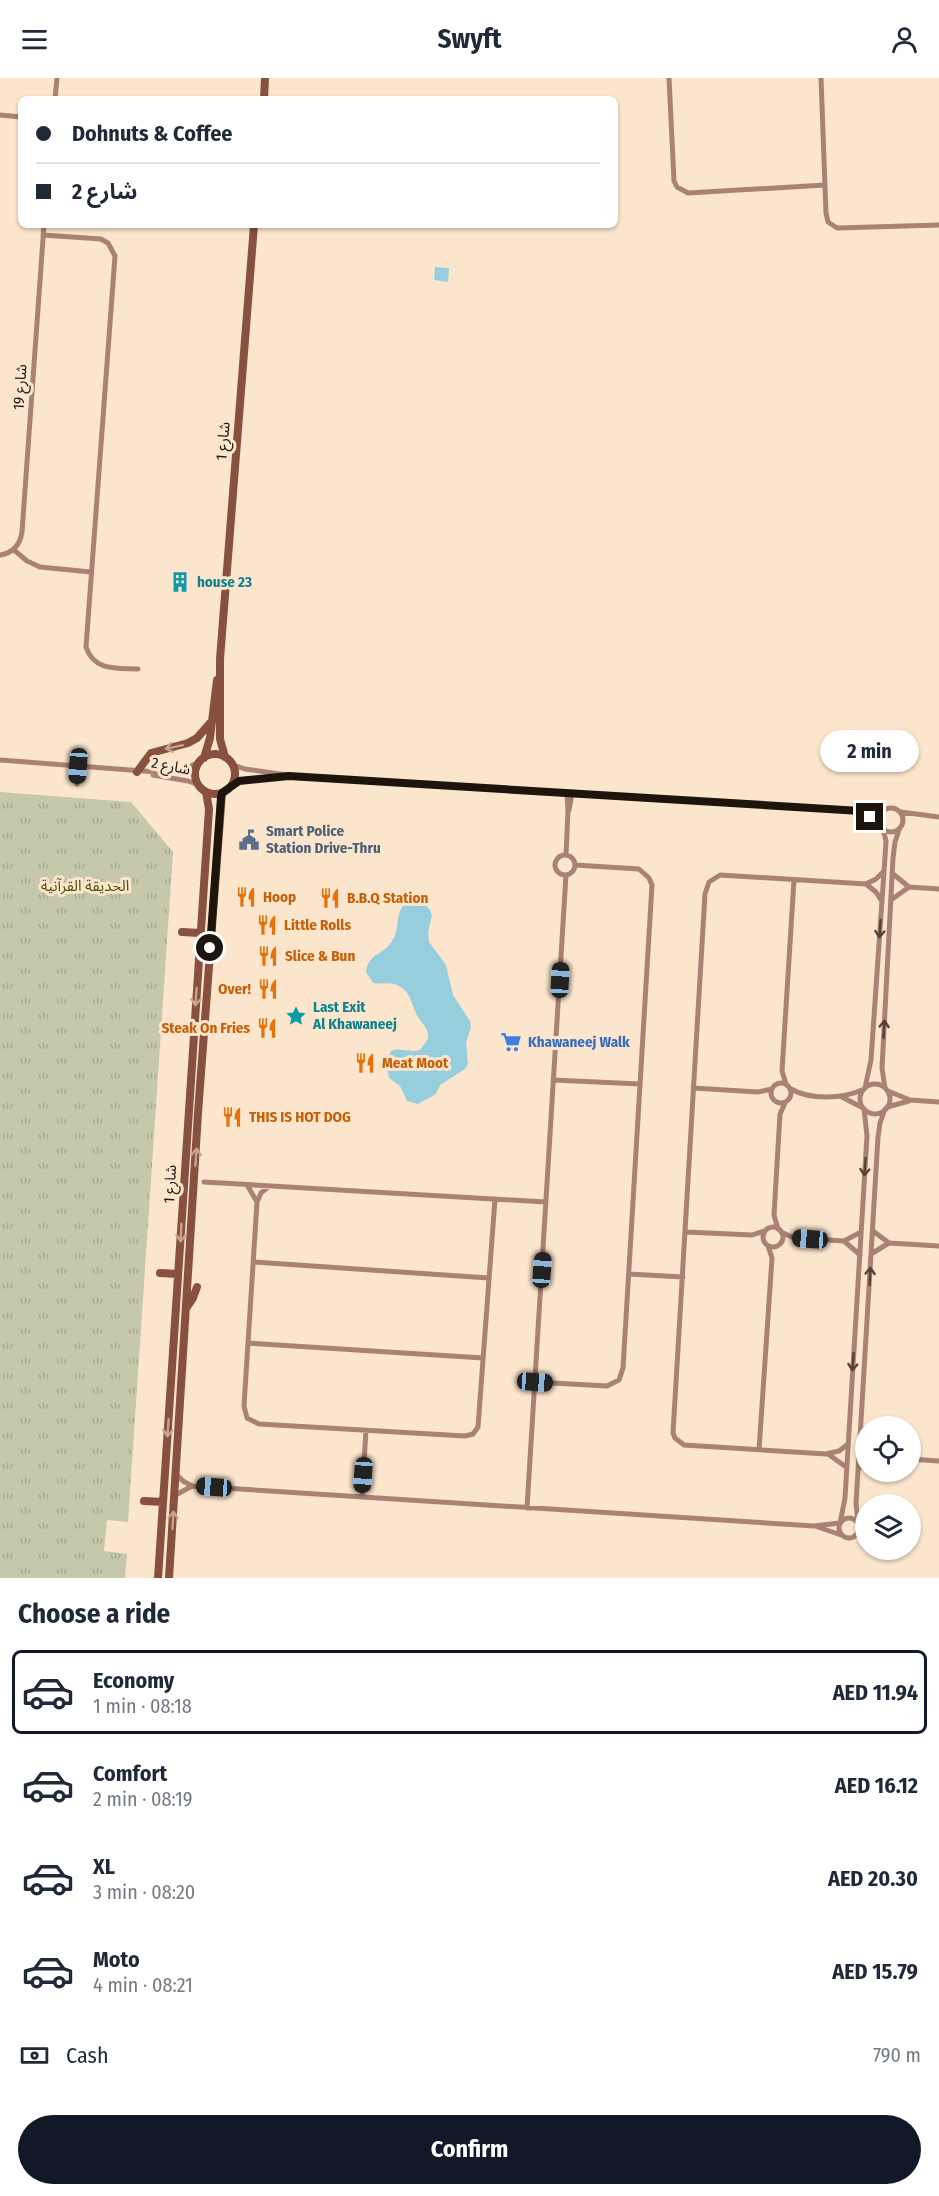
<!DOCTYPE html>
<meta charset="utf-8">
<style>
body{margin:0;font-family:"Fira Sans Condensed","Noto Sans Arabic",sans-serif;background:#f6f6f7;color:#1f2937;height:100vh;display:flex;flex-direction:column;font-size:22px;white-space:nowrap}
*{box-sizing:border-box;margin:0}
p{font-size:20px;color:#747a83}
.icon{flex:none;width:33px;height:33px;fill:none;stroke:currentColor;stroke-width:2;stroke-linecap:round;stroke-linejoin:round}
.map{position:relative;height:1500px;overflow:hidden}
.side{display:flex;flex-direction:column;background:#fff;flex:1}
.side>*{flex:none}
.top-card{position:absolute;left:18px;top:18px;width:600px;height:132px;border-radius:9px;box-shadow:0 2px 4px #0004;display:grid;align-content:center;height:132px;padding:0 18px;background:#fff}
.buttons{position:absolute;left:855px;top:1338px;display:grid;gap:12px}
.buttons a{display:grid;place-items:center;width:66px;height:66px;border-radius:50%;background:#fff;box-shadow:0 2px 4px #0004;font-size:30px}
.end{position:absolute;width:27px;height:27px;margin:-14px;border:8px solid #1d150d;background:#fff;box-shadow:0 0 0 3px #fff}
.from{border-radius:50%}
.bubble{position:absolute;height:42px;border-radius:21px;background:#fff;box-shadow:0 2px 4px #0004;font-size:20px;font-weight:700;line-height:42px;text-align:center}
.car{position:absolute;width:18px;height:36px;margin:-18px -9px;border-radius:8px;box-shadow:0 0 4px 2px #0007;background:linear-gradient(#222 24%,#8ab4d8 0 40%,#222 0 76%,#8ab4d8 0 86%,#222 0)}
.top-card b{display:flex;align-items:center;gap:21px;height:57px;font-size:22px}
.top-card b+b{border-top:2px solid #e0e1e3}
.top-card i{width:15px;height:15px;background:#1f2937}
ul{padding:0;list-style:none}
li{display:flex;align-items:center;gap:18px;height:84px;margin:0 12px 9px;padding:0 6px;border:3px solid transparent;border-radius:9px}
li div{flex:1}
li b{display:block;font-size:22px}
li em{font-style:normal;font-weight:700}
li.current{border-color:#111827}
li>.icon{width:54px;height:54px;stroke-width:1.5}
h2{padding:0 18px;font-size:27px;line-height:72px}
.pay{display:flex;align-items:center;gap:15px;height:66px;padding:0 18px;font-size:22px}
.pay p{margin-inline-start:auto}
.button{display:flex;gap:12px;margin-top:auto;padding:12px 18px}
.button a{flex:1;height:69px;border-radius:36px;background:#111827;color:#fff;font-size:24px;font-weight:700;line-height:69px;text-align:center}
header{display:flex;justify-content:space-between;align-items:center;height:78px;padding:0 18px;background:#fff;font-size:27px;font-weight:700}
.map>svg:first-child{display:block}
.park{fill:url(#park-tufts)}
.water{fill:#97cedd}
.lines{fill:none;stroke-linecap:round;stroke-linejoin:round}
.street{stroke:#aa8275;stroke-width:5}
.secondary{stroke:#88503e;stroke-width:8}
.oneway{stroke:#c7a28d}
.oneway2{stroke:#554137}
.route{stroke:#1d150d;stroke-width:8}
.labels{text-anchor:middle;stroke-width:6;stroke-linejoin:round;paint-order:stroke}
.street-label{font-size:15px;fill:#1d150d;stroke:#fbe5cd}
.culture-label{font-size:15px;font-weight:bold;fill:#0d838f;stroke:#fbe5cd;text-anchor:start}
.service-label{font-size:15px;font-weight:bold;fill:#4e5e75;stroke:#fbe5cd;text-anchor:start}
.park-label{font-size:15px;fill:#53550c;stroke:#fbe5cd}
.food-label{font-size:15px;font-weight:bold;fill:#c56008;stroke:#fbe5cd;text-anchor:start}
.shop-label{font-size:15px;font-weight:bold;fill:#366cbe;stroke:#fbe5cd;text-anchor:start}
</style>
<header><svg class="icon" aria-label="menu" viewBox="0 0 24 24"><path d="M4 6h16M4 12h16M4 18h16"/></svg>Swyft<svg class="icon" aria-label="person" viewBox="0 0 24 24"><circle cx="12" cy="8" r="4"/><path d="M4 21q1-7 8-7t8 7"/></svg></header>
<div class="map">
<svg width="939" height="1500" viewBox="0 0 939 1500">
<defs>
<pattern id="park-tufts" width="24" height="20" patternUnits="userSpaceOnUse" patternTransform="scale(1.5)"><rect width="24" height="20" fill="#c5c8aa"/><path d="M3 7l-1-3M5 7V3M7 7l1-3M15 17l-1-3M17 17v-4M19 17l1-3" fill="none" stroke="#a9ab91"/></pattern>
</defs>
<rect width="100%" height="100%" fill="#fbe5cd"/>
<path class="park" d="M0 714 131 724 173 774 128 1444 107 1442 104 1473 127 1476 125 1500H0Z"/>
<path class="water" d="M435 189 449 190 448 204 434 202Z
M413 822 424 825 430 832 432 837 428 855 429 864 446 887 453 917 470 943 471 949 466 965 468 986 465 991 440 1007 436 1016 418 1026 407 1023 400 1008 389 1000 386 984 391 973C401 969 409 975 420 972L428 961C429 950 423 947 418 939 411 927 412 914 397 907 390 903 381 907 373 905L366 894C368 877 381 877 390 866 403 852 391 828 413 822Z"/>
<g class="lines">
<path class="street" d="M669 0 674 103 677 109 688 115 825 107
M821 0 826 135 828 144 837 150 939 147
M55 21 57 0
M0 37 21 39
M43 157 101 161 108 165 115 178 86 569C94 593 116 590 138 591
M14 472 27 483 40 489 91 494
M0 477C13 475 20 467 22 454L44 147
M0 682 156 694 183 692 199 684
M233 687 245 691 294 698 861 733H882
M153 697 188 703 199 707
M233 705 245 701 284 698
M77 706 78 688
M879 742a12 12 0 1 1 24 0a12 12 0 1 1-24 0Z
M569 732 572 715
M862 734 879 746
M901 734 939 739
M566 777 568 733 567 715
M555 787a10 10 0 1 1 20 0a10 10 0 1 1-20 0Z
M892 795 909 809 939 811
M866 806 876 814 881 822
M891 822 909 809
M553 1002 640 1006
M771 1015a10 10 0 1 1 20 0a10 10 0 1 1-20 0Z
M786 1006 782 993 794 802
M860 1021a15 15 0 1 1 30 0a15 15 0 1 1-30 0Z
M693 1010 758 1014 772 1011
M865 1010 871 982 885 779 886 763 883 751
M885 1010 882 990 893 780 895 764 899 752
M791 1011C810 1022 842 1021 862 1012
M888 1013 910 1022 939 1024
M842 1019 863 1030
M887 1029 909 1023
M204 1104 546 1124
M247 1107 257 1124
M269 1108 261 1115 257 1124 244 1328 247 1340 259 1346 465 1358 473 1356 478 1349 495 1121
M763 1159a10 10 0 1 1 20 0a10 10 0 1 1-20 0Z
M778 1151 774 1137 780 1036 785 1025
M873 1153 889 1165 939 1168
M686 1154 752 1157 764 1153
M781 1154 794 1160 844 1163 861 1154
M844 1163 860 1177
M871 1176 889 1165
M253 1184 489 1200
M629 1196 683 1199
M248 1265 483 1280
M535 1304 607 1308 619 1302 623 1290 652 807 649 800 639 791 575 787
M848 1366 839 1373 826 1376 684 1367 675 1360 673 1355 705 816 709 804 720 797 866 806 876 801 884 793
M759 1372 772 1180 768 1168
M828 1376 846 1389
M910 1381 939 1383
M859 1390 866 1384
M176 1396 183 1403 192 1408 814 1448 840 1445
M174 1418 192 1408
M362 1419 366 1352
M527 1430 566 797
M839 1450a10 10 0 1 1 20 0a10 10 0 1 1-20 0Z
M840 1445 845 1420 867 1058 864 1031
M858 1445 856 1426 878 1059 880 1045 885 1031
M818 1449 841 1457"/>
<path class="secondary" d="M264 21 265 0
M195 696a20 20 0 1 1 40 0a20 20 0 1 1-40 0Z
M225 679 220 661V581L254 147
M204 680 210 660 217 602
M137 694 151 675 188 665 197 660 212 643
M182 854 200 855
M160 1195 178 1196
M187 1229 193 1220 197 1209
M144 1423 163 1424
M158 1500 209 731 206 714
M169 1500 198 1035 222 715"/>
</g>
<defs><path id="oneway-shaft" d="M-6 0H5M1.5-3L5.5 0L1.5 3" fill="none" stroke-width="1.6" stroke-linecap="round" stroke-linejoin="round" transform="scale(1.5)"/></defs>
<g class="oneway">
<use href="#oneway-shaft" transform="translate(174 669) rotate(168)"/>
<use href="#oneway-shaft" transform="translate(196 919) rotate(94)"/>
<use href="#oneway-shaft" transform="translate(196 1079) rotate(-86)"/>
<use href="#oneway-shaft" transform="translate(181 1155) rotate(93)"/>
<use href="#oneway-shaft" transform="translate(168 1350) rotate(94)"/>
<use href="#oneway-shaft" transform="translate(173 1442) rotate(-86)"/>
</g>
<g class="oneway2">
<use href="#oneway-shaft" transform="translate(880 851) rotate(94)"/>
<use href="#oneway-shaft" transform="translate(884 951) rotate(-87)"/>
<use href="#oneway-shaft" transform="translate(865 1089) rotate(94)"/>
<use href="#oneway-shaft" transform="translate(870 1198) rotate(-87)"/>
<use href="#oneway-shaft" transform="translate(853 1284) rotate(94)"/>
</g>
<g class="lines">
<path class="route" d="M210 870 221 719 222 715 239 703 289 698 844 732 861 733 870 739"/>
</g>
<defs>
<g id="building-bare" transform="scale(1.62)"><path d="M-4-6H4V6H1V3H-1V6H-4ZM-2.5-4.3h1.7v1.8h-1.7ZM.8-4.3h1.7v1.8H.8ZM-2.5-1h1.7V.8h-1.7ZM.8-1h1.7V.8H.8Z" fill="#0f9aa8" stroke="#fbe5cd" stroke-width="2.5" paint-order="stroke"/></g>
<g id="civic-bare" transform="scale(1.62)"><path d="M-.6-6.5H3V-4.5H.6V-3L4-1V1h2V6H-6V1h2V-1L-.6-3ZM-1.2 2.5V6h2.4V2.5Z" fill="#5c6f8a" stroke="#fbe5cd" stroke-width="2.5" paint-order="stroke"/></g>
<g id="restaurant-bare" transform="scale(1.62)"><path d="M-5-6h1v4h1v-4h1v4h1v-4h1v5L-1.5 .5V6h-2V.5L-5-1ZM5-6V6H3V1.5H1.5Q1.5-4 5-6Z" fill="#e8710a" stroke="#fbe5cd" stroke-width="2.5" paint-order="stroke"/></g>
<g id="sight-bare" transform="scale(1.62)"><path d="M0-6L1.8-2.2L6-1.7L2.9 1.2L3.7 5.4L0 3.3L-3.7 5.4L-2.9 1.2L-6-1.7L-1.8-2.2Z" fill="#0f9aa8" stroke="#fbe5cd" stroke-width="2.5" paint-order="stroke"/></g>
<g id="supermarket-bare" transform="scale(1.62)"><path d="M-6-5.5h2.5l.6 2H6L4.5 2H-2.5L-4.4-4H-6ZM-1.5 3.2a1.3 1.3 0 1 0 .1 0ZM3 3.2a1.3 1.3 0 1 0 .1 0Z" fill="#3f7fe0" stroke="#fbe5cd" stroke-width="2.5" paint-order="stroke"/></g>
</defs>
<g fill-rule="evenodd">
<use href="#building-bare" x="180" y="504"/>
<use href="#civic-bare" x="249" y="762"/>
<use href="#restaurant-bare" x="246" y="819"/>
<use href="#restaurant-bare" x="330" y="820"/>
<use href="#restaurant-bare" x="267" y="847"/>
<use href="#restaurant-bare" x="268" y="878"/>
<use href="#restaurant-bare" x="268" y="911"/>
<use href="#sight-bare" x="296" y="938"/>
<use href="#restaurant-bare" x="267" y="950"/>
<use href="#supermarket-bare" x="511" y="964"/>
<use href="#restaurant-bare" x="365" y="985"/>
<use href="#restaurant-bare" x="232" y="1039"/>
</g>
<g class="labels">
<g class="street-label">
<text transform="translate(20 309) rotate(-86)" y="5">شارع 19</text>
<text transform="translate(223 363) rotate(-85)" y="5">شارع 1</text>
<text transform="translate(171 688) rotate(11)" y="5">شارع 2</text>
<text transform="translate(170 1106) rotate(-87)" y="5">شارع 1</text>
</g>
<g class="culture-label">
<text x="197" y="509">house 23</text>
<text x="313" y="934">Last Exit<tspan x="313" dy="17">Al Khawaneej</tspan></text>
</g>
<g class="service-label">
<text x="266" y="758">Smart Police<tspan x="266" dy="17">Station Drive-Thru</tspan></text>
</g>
<g class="park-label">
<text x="85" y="813">الحديقة القرآنية</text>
</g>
<g class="food-label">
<text x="263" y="824">Hoop</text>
<text x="347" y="825">B.B.Q Station</text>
<text x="284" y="852">Little Rolls</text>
<text x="285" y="883">Slice &amp; Bun</text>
<text x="251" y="916" text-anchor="end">Over!</text>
<text x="250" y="955" text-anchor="end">Steak On Fries</text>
<text x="382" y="990">Meat Moot</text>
<text x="249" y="1044">THIS IS HOT DOG</text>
</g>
<g class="shop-label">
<text x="528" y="969">Khawaneej Walk</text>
</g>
</g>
</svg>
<div class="buttons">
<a><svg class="icon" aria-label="locate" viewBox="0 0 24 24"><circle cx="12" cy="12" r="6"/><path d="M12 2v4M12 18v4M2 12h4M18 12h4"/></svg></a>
<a><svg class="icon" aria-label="layers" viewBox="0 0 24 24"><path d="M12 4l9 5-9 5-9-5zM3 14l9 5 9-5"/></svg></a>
</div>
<i class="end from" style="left:210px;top:870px"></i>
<i class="end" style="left:870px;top:739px"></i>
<div class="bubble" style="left:820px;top:652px;width:99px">2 min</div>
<i class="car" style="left:78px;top:688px;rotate:184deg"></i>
<i class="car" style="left:560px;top:902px;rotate:3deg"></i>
<i class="car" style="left:810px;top:1161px;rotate:274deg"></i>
<i class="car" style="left:542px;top:1192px;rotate:4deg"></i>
<i class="car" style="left:535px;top:1304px;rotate:94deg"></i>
<i class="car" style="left:363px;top:1397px;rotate:184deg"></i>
<i class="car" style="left:214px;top:1409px;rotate:274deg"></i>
<div class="top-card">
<b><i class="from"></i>Dohnuts &amp; Coffee</b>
<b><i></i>شارع 2</b>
</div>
</div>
<section class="side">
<h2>Choose a ride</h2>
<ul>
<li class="current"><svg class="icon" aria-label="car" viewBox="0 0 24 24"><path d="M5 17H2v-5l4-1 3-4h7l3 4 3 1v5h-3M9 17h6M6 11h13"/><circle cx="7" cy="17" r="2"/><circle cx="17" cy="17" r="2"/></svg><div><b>Economy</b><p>1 min · 08:18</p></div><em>AED 11.94</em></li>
<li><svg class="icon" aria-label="car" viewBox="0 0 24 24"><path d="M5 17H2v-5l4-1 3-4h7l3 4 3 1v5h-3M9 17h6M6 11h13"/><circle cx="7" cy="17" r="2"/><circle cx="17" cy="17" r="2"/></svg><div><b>Comfort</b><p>2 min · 08:19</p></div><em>AED 16.12</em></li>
<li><svg class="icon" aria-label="car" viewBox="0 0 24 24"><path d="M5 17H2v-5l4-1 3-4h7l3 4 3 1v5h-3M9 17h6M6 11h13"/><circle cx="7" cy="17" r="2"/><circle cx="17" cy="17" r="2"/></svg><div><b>XL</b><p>3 min · 08:20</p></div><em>AED 20.30</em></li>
<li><svg class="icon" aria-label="car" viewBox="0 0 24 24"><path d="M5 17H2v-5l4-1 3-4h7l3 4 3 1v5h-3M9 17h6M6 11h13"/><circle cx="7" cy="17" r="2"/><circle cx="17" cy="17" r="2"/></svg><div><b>Moto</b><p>4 min · 08:21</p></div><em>AED 15.79</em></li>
</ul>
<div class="pay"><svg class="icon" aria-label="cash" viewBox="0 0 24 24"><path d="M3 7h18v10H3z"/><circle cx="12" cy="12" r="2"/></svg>Cash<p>790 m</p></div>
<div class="button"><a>Confirm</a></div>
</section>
